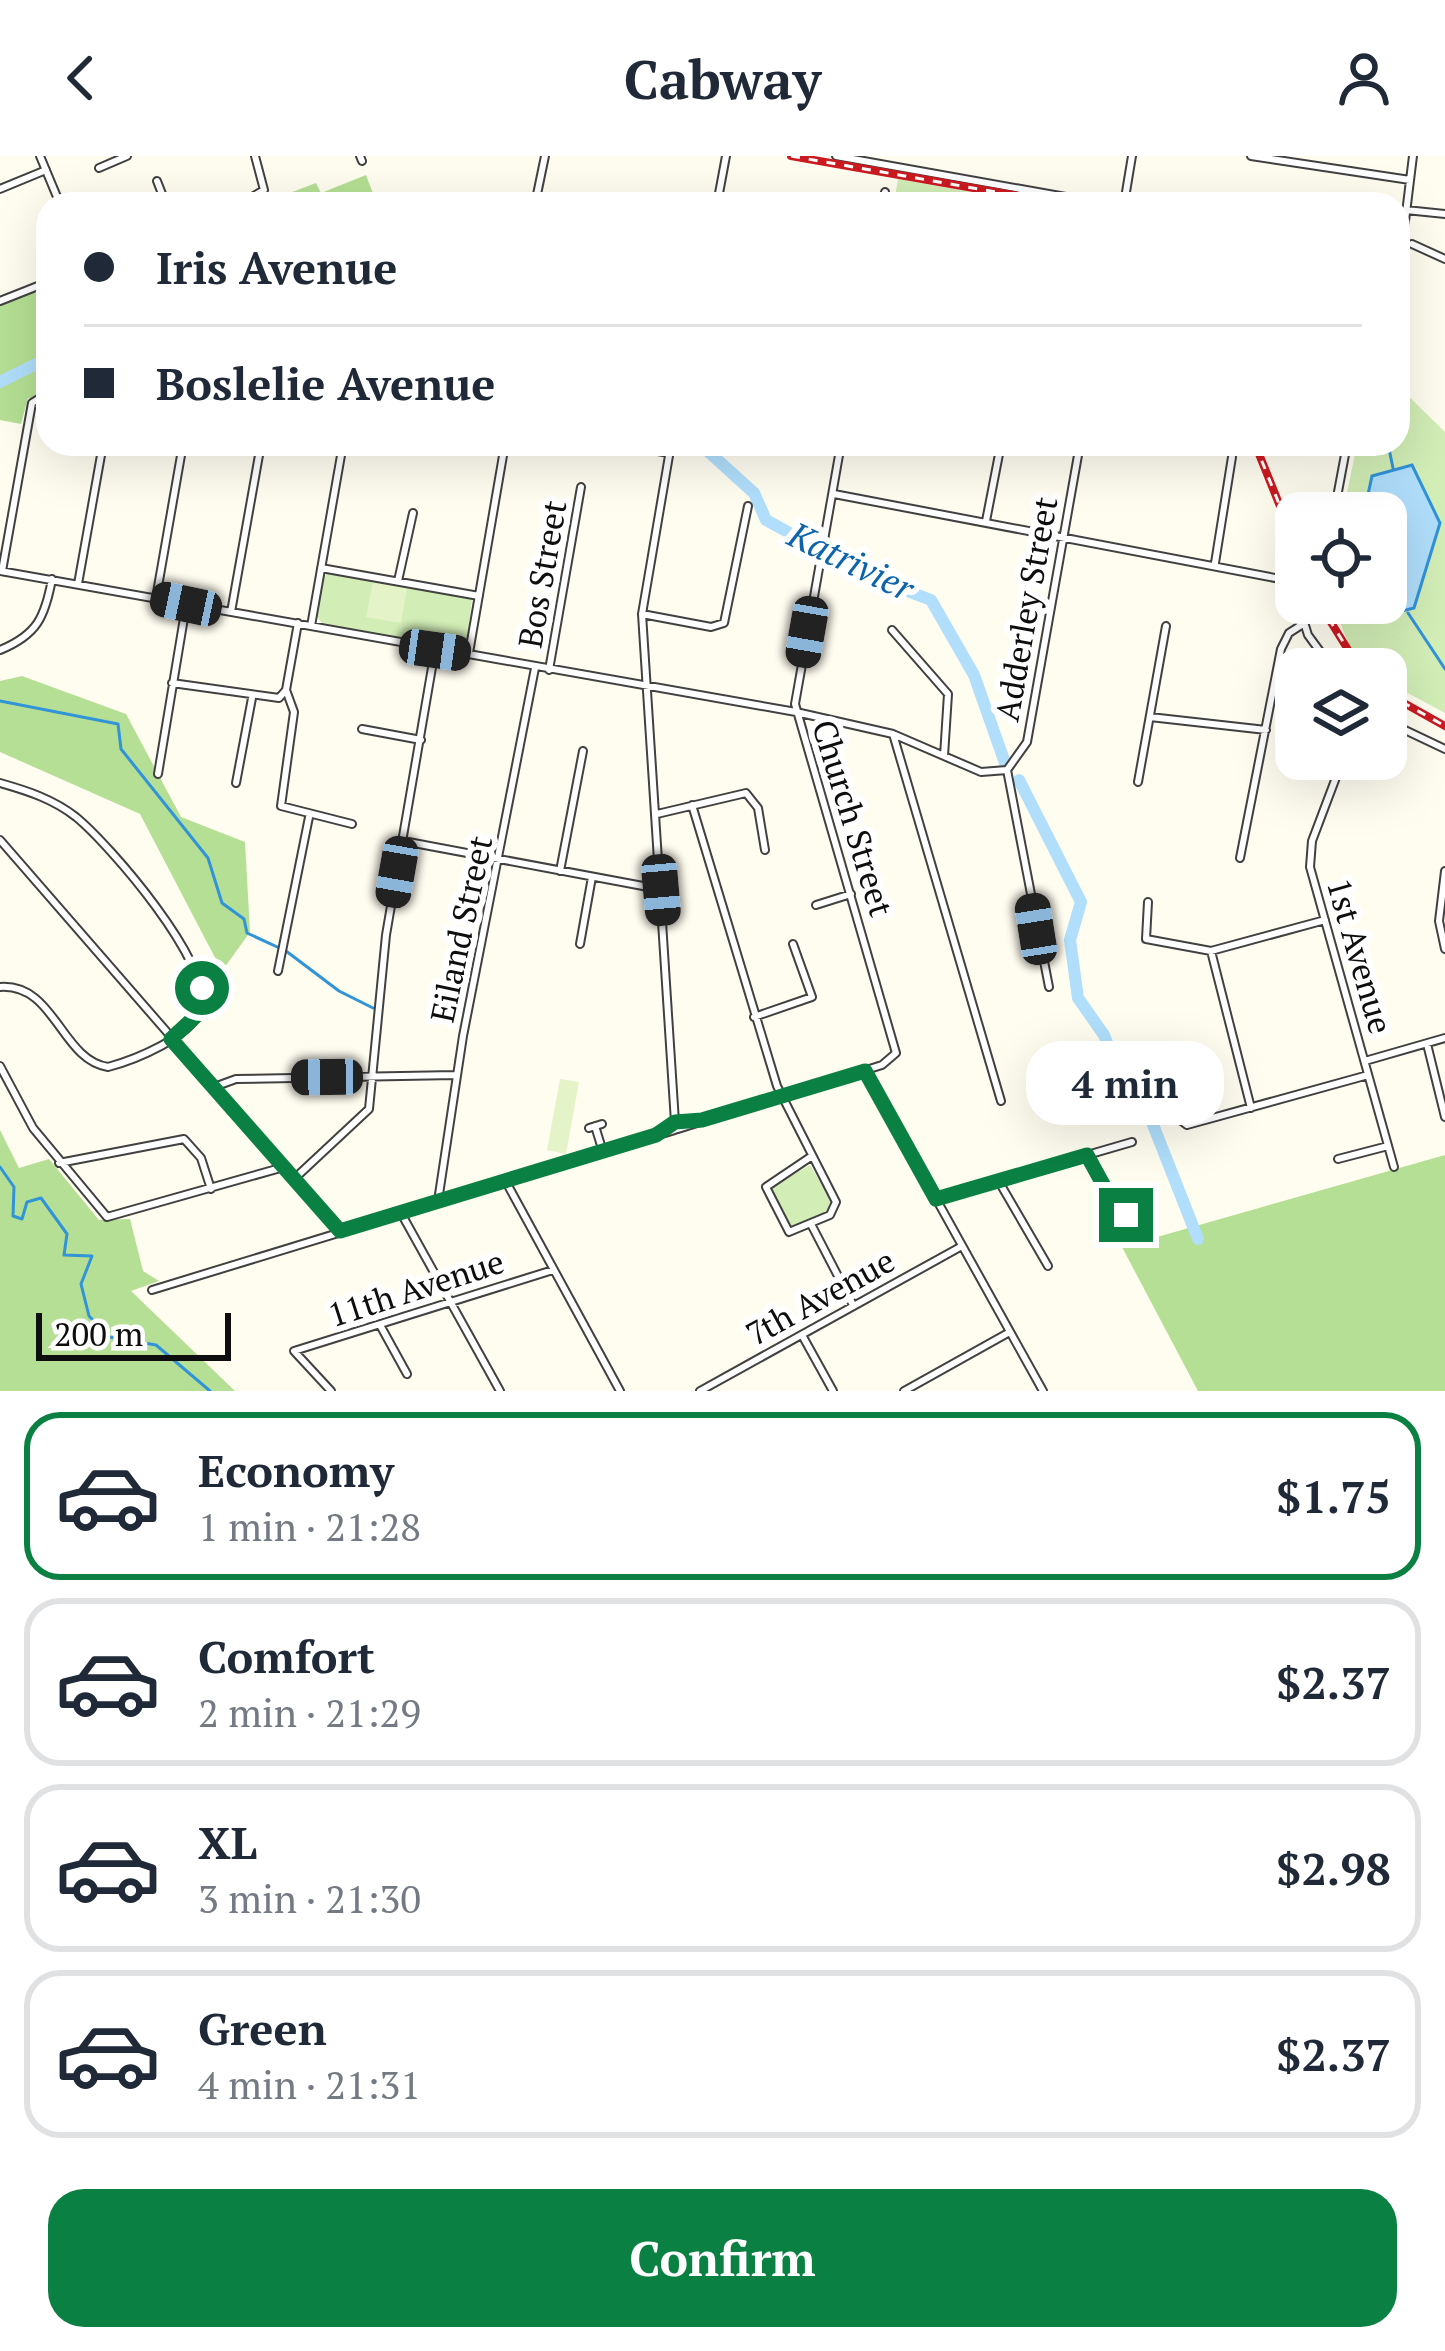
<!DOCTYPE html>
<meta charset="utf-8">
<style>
body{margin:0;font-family:"PT Serif",serif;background:#f2f2f3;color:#1f2937;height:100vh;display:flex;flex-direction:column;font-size:45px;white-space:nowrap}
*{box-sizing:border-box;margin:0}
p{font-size:39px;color:#747a83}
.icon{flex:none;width:66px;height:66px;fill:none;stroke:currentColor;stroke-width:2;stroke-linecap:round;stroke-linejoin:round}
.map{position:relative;height:1235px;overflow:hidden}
.side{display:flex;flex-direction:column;background:#fff;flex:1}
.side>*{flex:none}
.top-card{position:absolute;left:36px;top:36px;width:1374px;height:264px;border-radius:36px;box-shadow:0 12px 48px #0002;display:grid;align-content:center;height:264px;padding:0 48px;background:#fff}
.controls{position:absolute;left:1275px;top:336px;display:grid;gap:24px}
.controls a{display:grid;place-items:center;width:132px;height:132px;border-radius:24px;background:#fff;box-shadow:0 12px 48px #0002;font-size:60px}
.scale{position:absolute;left:36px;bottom:30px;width:195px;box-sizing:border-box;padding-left:12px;border:6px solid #0e0e0e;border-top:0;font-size:33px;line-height:42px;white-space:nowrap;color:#0e0e0e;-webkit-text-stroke:9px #fff;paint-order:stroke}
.end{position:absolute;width:54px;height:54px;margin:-27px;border:15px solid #0b8043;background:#fff;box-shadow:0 0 0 6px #fff}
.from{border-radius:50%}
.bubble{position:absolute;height:84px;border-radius:36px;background:#fff;box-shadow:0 12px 48px #0002;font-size:39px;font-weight:800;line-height:84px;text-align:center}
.car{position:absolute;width:36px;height:72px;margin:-36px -18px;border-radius:15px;box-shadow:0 0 9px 3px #0007;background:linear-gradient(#222 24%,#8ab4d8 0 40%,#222 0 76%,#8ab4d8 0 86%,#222 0)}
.top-card b{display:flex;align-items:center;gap:42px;height:114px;font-size:45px}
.top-card b+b{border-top:3px solid #e0e1e3}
.top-card i{width:30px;height:30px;background:#1f2937}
ul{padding:21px 0 0;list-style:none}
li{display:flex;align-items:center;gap:36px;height:168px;margin:0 24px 18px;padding:0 24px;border:6px solid #e0e1e3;border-radius:36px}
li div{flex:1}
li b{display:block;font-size:45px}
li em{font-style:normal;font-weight:800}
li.active{border-color:#0b8043}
li>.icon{width:108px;height:108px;stroke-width:1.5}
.action{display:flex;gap:24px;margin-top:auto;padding:24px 48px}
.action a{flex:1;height:138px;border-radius:36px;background:#0b8043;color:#fff;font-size:48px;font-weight:800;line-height:138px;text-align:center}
header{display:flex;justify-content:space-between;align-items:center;height:156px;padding:0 48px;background:#fff;font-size:54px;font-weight:800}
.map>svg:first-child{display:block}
.green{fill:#d2edb6}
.forest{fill:#b5df94}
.pitch{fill:#e4f4c8}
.water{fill:#b0defb;stroke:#3193d8;stroke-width:3}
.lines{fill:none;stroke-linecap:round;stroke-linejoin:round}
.stream{stroke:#3193d8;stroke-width:3}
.river{stroke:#b0defb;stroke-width:12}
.minor-casing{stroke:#414141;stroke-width:10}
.minor{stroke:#fff;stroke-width:6}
.rail-casing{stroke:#cb1a20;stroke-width:8}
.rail{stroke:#fff;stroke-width:3;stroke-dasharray:9;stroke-linecap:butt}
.route{stroke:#0b8043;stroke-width:15}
.labels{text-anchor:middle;stroke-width:12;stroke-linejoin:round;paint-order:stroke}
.street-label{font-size:33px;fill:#0e0e0e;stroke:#fff}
.water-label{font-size:36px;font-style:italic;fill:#0d64ab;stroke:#fff}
</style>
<header><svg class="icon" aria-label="back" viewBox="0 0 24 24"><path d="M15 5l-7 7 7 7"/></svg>Cabway<svg class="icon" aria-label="person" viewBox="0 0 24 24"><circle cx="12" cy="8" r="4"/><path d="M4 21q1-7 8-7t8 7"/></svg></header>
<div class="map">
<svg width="1445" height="1235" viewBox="0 0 1445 1235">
<rect width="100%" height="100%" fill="#fffcf0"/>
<path class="green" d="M898 23 992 40 991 48 894 47Z
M1398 230 1445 276V557L1391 528 1386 513H1373L1350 491 1332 447H1386V357H1343L1357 288H1398Z
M331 415 472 442 467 487 460 493 323 468 316 460 322 422Z
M810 1009 834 1049 829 1057 789 1073 770 1032Z"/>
<path class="forest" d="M366 19 377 48H261L316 27 321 37Z
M48 129V245L28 242 21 268 0 264V144Z
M22 520 126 558 181 661 245 686 250 776 222 815 140 658 0 596V525Z
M0 974 19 1012 49 1003 99 1064 130 1063 143 1115 159 1125 131 1135 235 1235H0Z
M1445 999V1235H1198L1122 1091Z"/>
<path class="pitch" d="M373 426 407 432 401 467 366 461Z
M560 923 579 926 566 998 547 994Z"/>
<path class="water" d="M1412 309 1440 367 1414 452 1370 463 1365 447H1386V357H1364L1372 320Z"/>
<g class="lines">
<path class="stream" d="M1388 288 1393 312
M1408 457 1445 513
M0 545 118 568 121 593 208 702 222 747 244 763 247 777 286 795 339 835 373 852
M0 1011 14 1031 13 1060 22 1063 27 1046 41 1042 67 1078 64 1099 92 1100 81 1128 89 1160 109 1181 156 1189 210 1235"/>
<path class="river" d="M0 226 48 202
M700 288 754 337 766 364 868 420 931 444 974 519 1005 607
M1019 624 1081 746 1070 784 1078 842 1104 879 1122 926 1148 956 1198 1083"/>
<g class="minor-casing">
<path id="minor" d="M40 0 60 48
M360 0 362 5
M836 0 1105 48
M1251 0 1410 24
M99 12 127 0
M157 25 166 48
M0 33 46 14
M240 48 264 34 255 0
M535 48 545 0
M717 48 726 0
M883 48 885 36
M1124 48 1132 0
M1406 54 1445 58
M1412 88 1445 103
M1398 122 1413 0
M0 145 48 126
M619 288 669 297
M671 288 642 458 675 966
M981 288 1000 291
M834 338 1296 426
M1334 357 1347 288
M986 365 1001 288
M1215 407 1232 301
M321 412 479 440
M0 415 796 556 893 578 981 616 1007 614
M2 415 32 247 48 237
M398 425 413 357
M78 428 103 288
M156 442 183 288
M1298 447 1308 479 1333 513
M231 456 261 288
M642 458 711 471 724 467 748 350
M311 470 343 288
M892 474 948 538 944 600
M0 494C37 479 45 461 52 423
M469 497 505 288
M549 514 581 331
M172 527 279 542 286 534 298 467
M286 534 294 556 281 650 352 668
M1150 561 1266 574
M1386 565 1445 593
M362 573 421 584
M893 578 1001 945
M1343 603 1312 685 1310 711 1394 1011
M1007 614 1027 586 1080 288
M1007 614 1049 831
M158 618 186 450
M1138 626 1166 470
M0 627C28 635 53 643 76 661 110 689 213 808 201 852 193 881 134 904 108 911 61 904 55 827 0 831
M236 627 252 542
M692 649 777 930 836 1046 830 1059 789 1076 766 1031 812 1000
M657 658 746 637 758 652 765 694
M0 684 340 1075
M403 685 659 733
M1240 702 1281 493 1289 477 1303 468
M560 715 583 595
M1445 715 1439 765 1445 793
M1148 746 1146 783 1211 795 1325 764
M816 749 851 738
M580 788 592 721
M1211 795 1251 952
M278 815 309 661
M754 861 812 841 793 788
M1427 888 1445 961
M1160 905 1179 963 1187 969 1368 919
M1365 905 1445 882
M0 910 33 972 107 1061 284 1011
M865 915 1043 1235
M214 931 236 923 455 919
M595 970 603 996
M589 972 602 968
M678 973 882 909 896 897 795 548 841 288
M1087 999 1119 1056 1135 1058 1147 1048
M1338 1003 1388 990
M59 1007 184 983 201 1002 211 1033
M294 1023 369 953 386 779 435 494
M505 1024 620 1235
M998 1024 1048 1110
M936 1043 1132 986
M438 1045 463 880 535 512
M401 1057 500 1235
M812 1070 853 1149
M152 1134 675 974
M380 1169 407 1218
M802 1179 833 1235
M331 1235 294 1195 553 1114
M700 1235 962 1090
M904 1235 1008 1177"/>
</g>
<use href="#minor" class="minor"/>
<g class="rail-casing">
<path id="rail" d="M791 0 1064 48
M1255 288 1296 390
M1319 447 1360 513
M1386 537 1445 570"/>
</g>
<use href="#rail" class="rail"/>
</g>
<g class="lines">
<path class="route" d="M202 832 198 858 171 883 340 1075 656 979 675 966 702 964 865 915 936 1043 1087 999 1116 1052 1126 1059"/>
</g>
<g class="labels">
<g class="street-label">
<text transform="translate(542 418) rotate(-80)" y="12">Bos Street</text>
<text transform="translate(1026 453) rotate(-80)" y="12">Adderley Street</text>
<text transform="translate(853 662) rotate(73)" y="12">Church Street</text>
<text transform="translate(461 773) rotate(-78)" y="12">Eiland Street</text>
<text transform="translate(1360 800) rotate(74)" y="12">1st Avenue</text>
<text transform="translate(416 1132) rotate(-18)" y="12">11th Avenue</text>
<text transform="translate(820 1141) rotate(-29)" y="12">7th Avenue</text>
</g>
<g class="water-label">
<text transform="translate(851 405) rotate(26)" y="13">Katrivier</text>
</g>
</g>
</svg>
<div class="controls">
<a><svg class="icon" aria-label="locate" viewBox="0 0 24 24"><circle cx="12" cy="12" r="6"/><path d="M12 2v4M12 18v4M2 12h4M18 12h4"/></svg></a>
<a><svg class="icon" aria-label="layers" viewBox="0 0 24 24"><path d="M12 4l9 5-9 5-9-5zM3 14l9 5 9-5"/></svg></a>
</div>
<div class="scale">200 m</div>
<i class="end from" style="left:202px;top:832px"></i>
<i class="end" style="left:1126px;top:1059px"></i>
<div class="bubble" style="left:1026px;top:885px;width:198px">4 min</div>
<i class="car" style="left:186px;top:448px;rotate:282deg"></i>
<i class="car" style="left:807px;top:476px;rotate:190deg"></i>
<i class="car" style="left:435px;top:494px;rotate:98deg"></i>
<i class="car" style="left:397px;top:716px;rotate:190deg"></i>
<i class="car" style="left:661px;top:734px;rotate:175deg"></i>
<i class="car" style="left:1036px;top:773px;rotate:351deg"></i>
<i class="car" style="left:327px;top:921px;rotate:269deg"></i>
<div class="top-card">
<b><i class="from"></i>Iris Avenue</b>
<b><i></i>Boslelie Avenue</b>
</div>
</div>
<section class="side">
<ul>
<li class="active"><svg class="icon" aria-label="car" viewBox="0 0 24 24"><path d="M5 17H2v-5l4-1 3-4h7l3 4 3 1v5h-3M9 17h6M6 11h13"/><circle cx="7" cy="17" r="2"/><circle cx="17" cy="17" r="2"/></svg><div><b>Economy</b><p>1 min · 21:28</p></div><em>$1.75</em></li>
<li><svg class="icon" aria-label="car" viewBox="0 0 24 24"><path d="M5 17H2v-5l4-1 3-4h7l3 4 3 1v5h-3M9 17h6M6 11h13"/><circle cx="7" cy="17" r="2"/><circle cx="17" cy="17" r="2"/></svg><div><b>Comfort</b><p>2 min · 21:29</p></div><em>$2.37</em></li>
<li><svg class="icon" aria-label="car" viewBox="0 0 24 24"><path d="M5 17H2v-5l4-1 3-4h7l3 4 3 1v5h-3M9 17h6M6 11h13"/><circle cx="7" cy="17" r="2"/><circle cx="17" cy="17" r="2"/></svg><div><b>XL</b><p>3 min · 21:30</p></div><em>$2.98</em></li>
<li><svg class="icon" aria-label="car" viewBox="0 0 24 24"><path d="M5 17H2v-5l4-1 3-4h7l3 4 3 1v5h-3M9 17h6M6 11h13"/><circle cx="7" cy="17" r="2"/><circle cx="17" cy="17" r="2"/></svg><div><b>Green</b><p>4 min · 21:31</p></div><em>$2.37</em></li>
</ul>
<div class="action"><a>Confirm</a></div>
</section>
